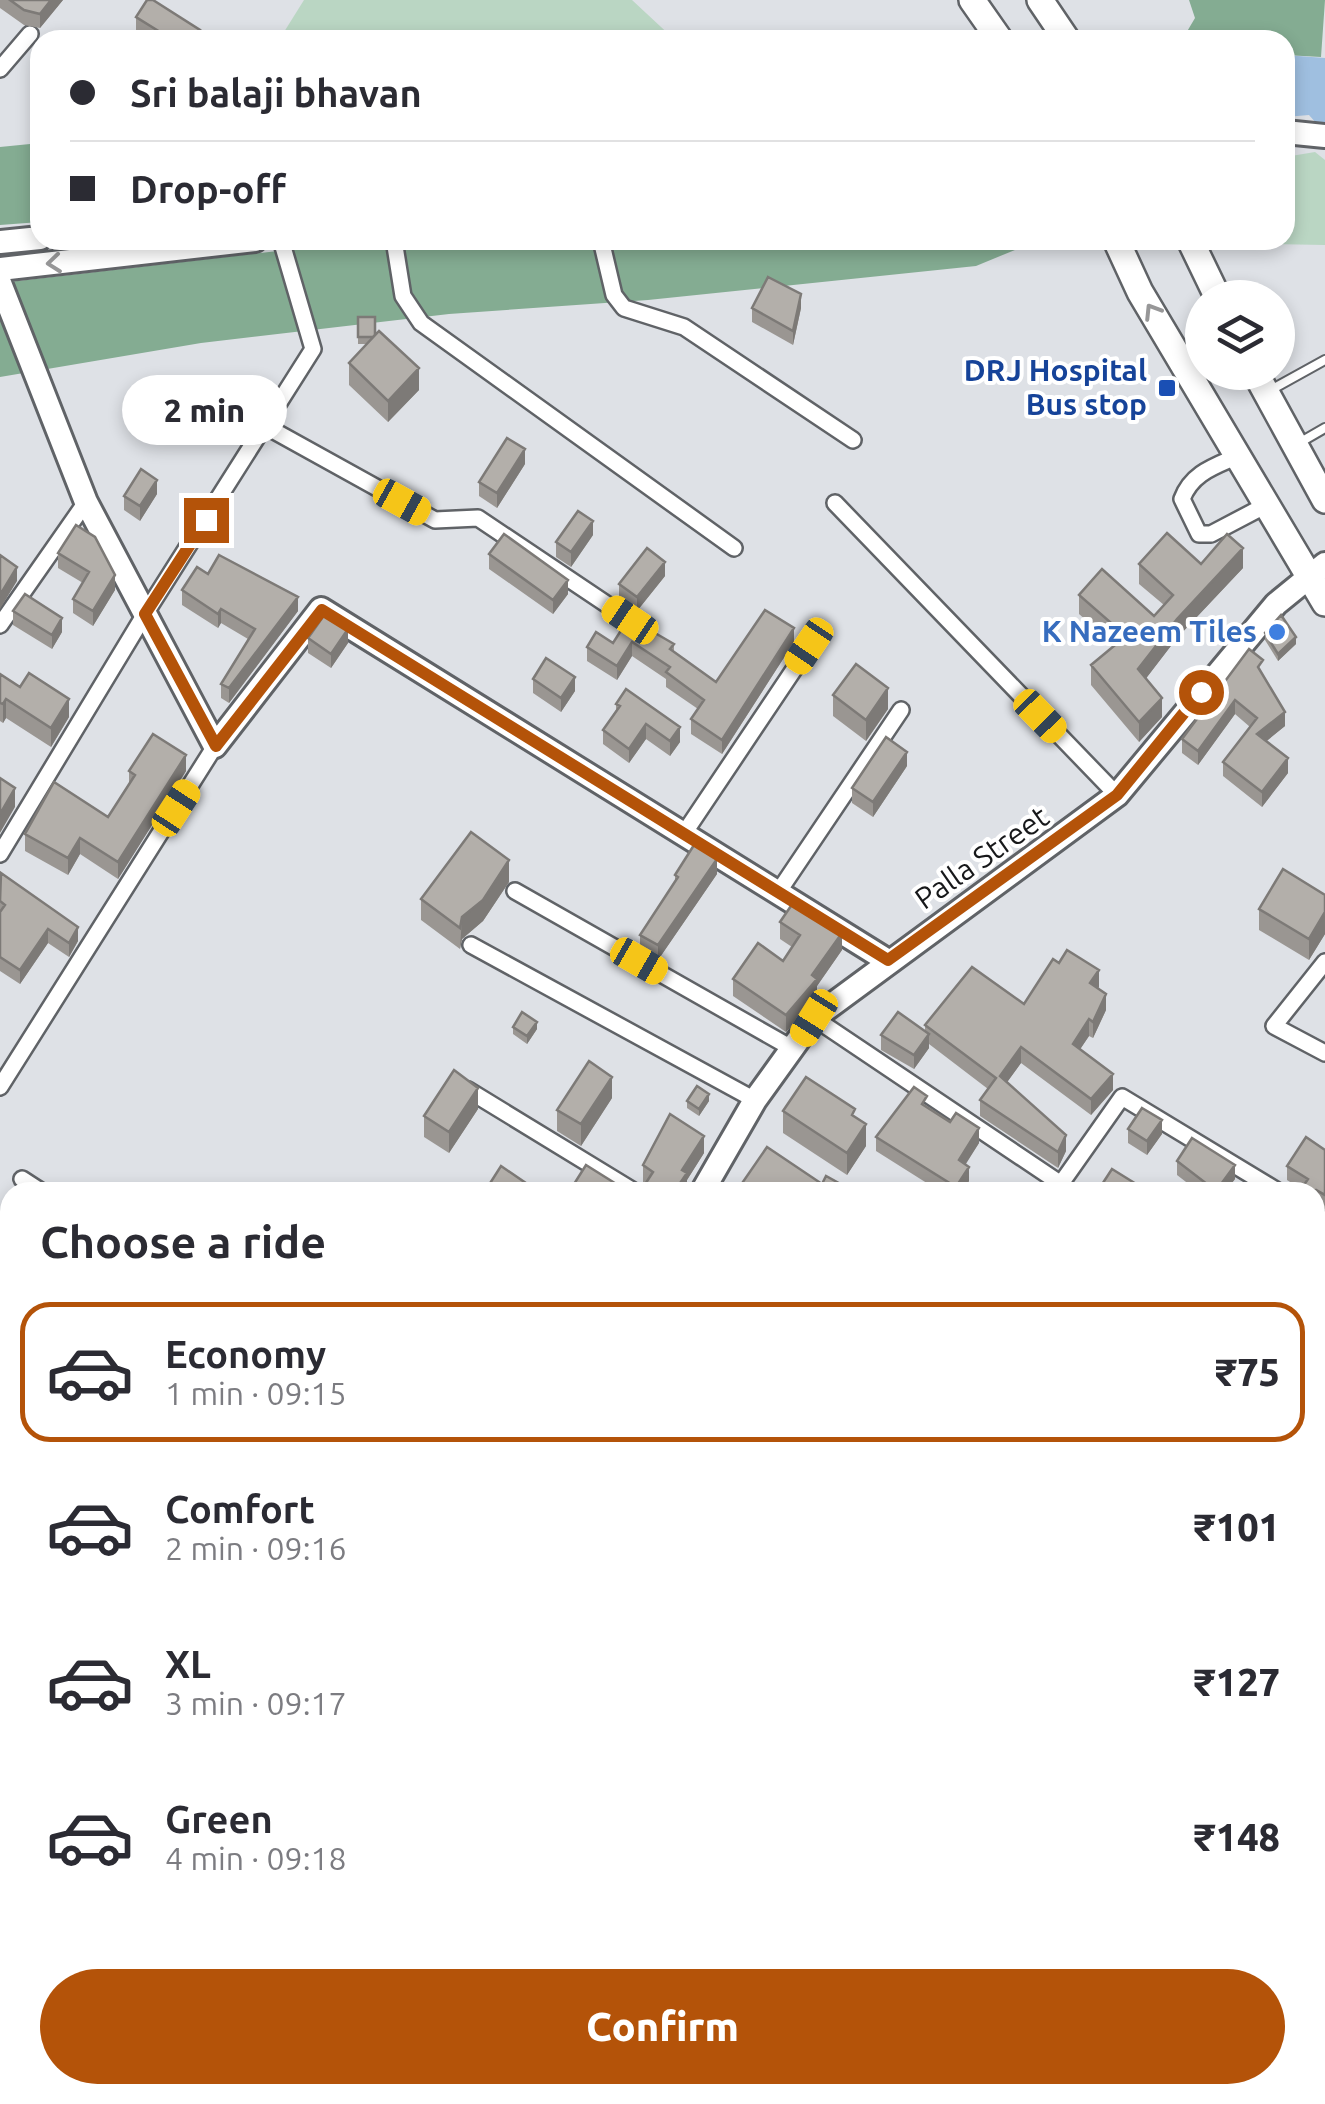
<!DOCTYPE html>
<meta charset="utf-8">
<style>
body{margin:0;font-family:Ubuntu,sans-serif;background:#f2f2f3;color:#2b2b33;height:100vh;display:flex;flex-direction:column;font-size:38px;white-space:nowrap}
*{box-sizing:border-box;margin:0}
p{font-size:32px;color:#7c7c81}
.icon{flex:none;width:55px;height:55px;fill:none;stroke:currentColor;stroke-width:2;stroke-linecap:round;stroke-linejoin:round}
.map{position:relative;flex:1;overflow:hidden}
.sheet{position:absolute;left:0px;top:1182px;width:1325px;height:922px;display:flex;flex-direction:column;background:#fff;border-radius:30px 30px 0 0;box-shadow:0 5px 15px #0003}
.sheet>*{flex:none}
.hud{position:absolute;left:30px;top:30px;width:1265px;height:220px;border-radius:30px;box-shadow:0 5px 15px #0003;display:grid;align-content:center;height:220px;padding:0 40px;background:#fff}
.buttons{position:absolute;left:1185px;top:280px;display:grid;gap:20px}
.buttons a{display:grid;place-items:center;width:110px;height:110px;border-radius:50%;background:#fff;box-shadow:0 5px 15px #0003;font-size:50px}
.end{position:absolute;width:45px;height:45px;margin:-22px;border:12px solid #b45309;background:#fff;box-shadow:0 0 0 5px #fff}
.from{border-radius:50%}
.bubble{position:absolute;height:70px;border-radius:35px;background:#fff;box-shadow:0 5px 15px #0003;font-size:32px;font-weight:800;line-height:70px;text-align:center}
.car{position:absolute;width:30px;height:60px;margin:-30px -15px;border-radius:12px;box-shadow:0 0 8px 2px #0007;background:linear-gradient(#f5c518 24%,#345 0 40%,#f5c518 0 76%,#345 0 86%,#f5c518 0)}
.hud b{display:flex;align-items:center;gap:35px;height:95px;font-size:38px}
.hud b+b{border-top:2px solid #e1e1e2}
.hud i{width:25px;height:25px;background:#2b2b33}
ul{padding:0;list-style:none}
li{display:flex;align-items:center;gap:30px;height:140px;margin:0 20px 15px;padding:0 20px;border:5px solid transparent;border-radius:30px}
li div{flex:1}
li b{display:block;font-size:38px}
li em{font-style:normal;font-weight:800}
li.selected{border-color:#b45309}
li>.icon{width:90px;height:90px;stroke-width:1.5}
h2{padding:0 40px;font-size:45px;line-height:120px}
.primary-button{display:flex;gap:20px;margin-top:auto;padding:20px 40px}
.primary-button a{flex:1;height:115px;border-radius:60px;background:#b45309;color:#fff;font-size:40px;font-weight:800;line-height:115px;text-align:center}
.map>svg:first-child{display:block}
.green{fill:#bad6c3}
.forest{fill:#84ac92}
.water{fill:#9fbfe0}
.lines{fill:none;stroke-linecap:round;stroke-linejoin:round}
.lane-casing{stroke:#606367;stroke-width:12}
.street-casing{stroke:#606367;stroke-width:20}
.secondary-casing{stroke:#606367;stroke-width:28}
.primary-casing{stroke:#606367;stroke-width:30}
.lane{stroke:#fff;stroke-width:8}
.street{stroke:#fff;stroke-width:15}
.secondary{stroke:#fff;stroke-width:22}
.primary{stroke:#fff;stroke-width:25}
.wall{fill:#9a9692}
.shaded-wall{fill:#7d7a77}
.building{fill:#b3afaa;stroke:#7d7a77;stroke-width:2.5}
.oneway{stroke:#979798}
.route{stroke:#b45309;stroke-width:12}
.transit-dot{fill:#1a4fb4;stroke:#fff;stroke-width:4}
.shop-dot{fill:#3f7fe0;stroke:#fff;stroke-width:4}
.labels{text-anchor:middle;stroke-width:8;stroke-linejoin:round;paint-order:stroke}
.transit-label{font-size:30px;font-weight:bold;fill:#164399;stroke:#fff;text-anchor:end}
.shop-label{font-size:30px;font-weight:bold;fill:#366cbe;stroke:#fff;text-anchor:end}
.street-label{font-size:30px;fill:#17181a;stroke:#fff}
</style>
<div class="map">
<svg width="1325" height="2104" viewBox="0 0 1325 2104">
<rect width="100%" height="100%" fill="#dee1e6"/>
<path class="green" d="M304 0H632L675 40H279Z
M1315 152 1325 160V245L1222 243 1221 240H1285V157Z"/>
<path class="forest" d="M1189 0H1325L1321 57 1285 55V40H1182L1195 18Z
M40 143V222L0 225V147Z
M372 240H1039L976 266 648 300 449 314 201 343 0 377V283Z"/>
<path class="water" d="M1285 55 1325 58V133L1309 115 1285 117Z"/>
<g class="lines">
<g class="lane-casing">
<path id="lane" d="M1269 391 1325 360
M1299 443 1325 428"/>
</g>
<g class="street-casing">
<path id="street" d="M0 69 30 34
M394 240 403 296 421 323 734 548
M601 240 614 295 624 308 684 327 853 440
M267 427 435 520 478 518 645 630
M1240 455C1216 466 1192 472 1182 499L1199 534H1211L1268 504
M835 503 1117 795
M0 625 86 502
M683 835 809 647
M0 854 145 614 313 349 281 240
M515 891 795 1050
M779 891 901 710
M471 945 755 1100
M1325 962 1274 1026 1325 1053
M814 1018 1061 1184
M0 1087 215 746
M468 1090 635 1192
M22 1179 42 1192
M1055 1192 1122 1097 1279 1192
M1315 1216 1325 1222
M1315 1408 1325 1397
M0 1551 10 1556
M1315 1633 1325 1620
M0 1640 10 1624
M1315 1829 1325 1816
M0 2058 10 2063
M398 2095 414 2104
M891 2095 895 2104
M1072 2095 1088 2104
M669 2104 674 2095
M807 2104 813 2095"/>
</g>
<g class="secondary-casing">
<path id="secondary" d="M1285 132 1325 136
M0 242 40 238
M0 269 255 240
M0 283 86 502 215 746 321 609 888 961
M702 1192 755 1100 814 1018 1117 795 1276 604 1325 564
M55 2104 58 2095"/>
</g>
<g class="primary-casing">
<path id="primary" d="M972 0 1000 40
M1040 0 1067 40
M1116 240 1140 292 1325 603
M1190 240 1218 298
M1255 372 1325 500"/>
</g>
<use href="#lane" class="lane"/>
<use href="#street" class="street"/>
<use href="#secondary" class="secondary"/>
<use href="#primary" class="primary"/>
</g>
<path class="wall" d="M0 0H63L40 28 24 25 0 8Z
M136 17 200 40H150L136 31Z
M752 308H801L793 345 752 322Z
M358 317 375 335 419 390 388 422 349 385V363L367 344H358Z
M525 464 497 508 479 496V482Z
M157 494 140 521 124 510V496Z
M593 535 571 567 556 557V542Z
M58 553 115 590 93 626 73 613V599L83 583 58 568Z
M489 554 568 594 553 614 489 569Z
M1139 564H1201L1243 568 1177 638 1146 678 1162 717 1139 742 1091 685V665L1114 645 1079 614V595L1154 616 1164 605 1139 584Z
M208 574 298 611 229 703 221 698V684L248 639 221 623 218 628 182 605V590Z
M665 576 637 611 619 599V584Z
M13 611 62 632 52 649 13 625Z
M1265 633 1296 644 1278 661 1265 640Z
M308 638 348 643 331 668 308 653Z
M794 642 722 754 691 734V719L698 709 666 687V679L632 656 617 680 587 661V647L613 643 674 644V652L716 682Z
M0 674 69 717 51 747 6 718 3 723 0 721Z
M1263 675 1285 726 1266 741 1288 773 1262 807 1223 776V762L1250 727 1235 714 1198 765 1182 753V739Z
M533 679 575 691 561 712 533 693Z
M833 695 888 709 866 741 833 716Z
M616 704 680 742 670 756 646 739 629 763 603 744V730L616 710Z
M907 766 873 817 852 803V788Z
M129 771H186L118 879 80 854 68 875 25 851V834L108 817 129 785Z
M717 874 658 960 640 949V935L675 882V875Z
M0 875 78 941 69 957 48 943 20 984 0 971Z
M509 882 483 921 462 939 460 949 421 920V899Z
M1325 895V934L1309 960 1259 930V909Z
M780 922 842 950 817 986V996L786 1032 733 996V979L783 961 792 947 780 939Z
M1099 987 1097 988 1106 1010 1093 1038 1089 1036 1080 1049 1113 1090 1091 1115 1021 1063 1007 1082 1066 1151 1058 1168 980 1116V1100L988 1089 929 1044V1048L914 1069 881 1050V1035L925 1031V1025Z
M513 1027 537 1029 527 1044 513 1034Z
M612 1098 581 1146 557 1131V1110Z
M687 1101H709L699 1116 687 1108Z
M927 1107 979 1143 965 1164 969 1181 962 1192H941L876 1151V1137Z
M478 1109 449 1153 424 1137V1116Z
M783 1111 855 1117 866 1146 847 1175 783 1133Z
M1128 1129 1162 1134 1147 1155 1128 1143Z
M1325 1150V1210L1316 1205 1301 1189 1287 1180V1166Z
M704 1153 687 1180V1190L685 1192H640L646 1184 643 1182V1165Z
M1177 1161 1235 1179 1225 1192H1199L1177 1175Z
M1315 1256 1325 1263V1346L1315 1339Z
M10 1631V1729L0 1723V1647Z
M0 1799 10 1803V1860L5 1857H0Z
M0 1863 5 1866H10V1915L0 1911Z
M10 1922V1972L0 1967V1943Z
M10 2059V2095H42L37 2104H5L6 2102 0 2099V2067Z
M187 2095H250L265 2104H203Z
M418 2095H476V2104H433Z
M903 2095H943L939 2104H907Z
M948 2095H1004V2104H959L948 2098Z
M1108 2095H1152L1151 2096 1162 2104H1114L1108 2101Z"/>
<path class="shaded-wall" d="M51 0H63L40 28V14Z
M801 294V308L793 345V331Z
M419 368V390L388 422V401Z
M525 449V464L497 508V493Z
M157 480V494L140 521V506Z
M593 521V535L571 567V552Z
M1243 548V568L1177 638 1138 689V669L1177 619Z
M665 562V576L637 611V597Z
M17 567V581L0 609V595Z
M115 575V590L93 626V611Z
M568 580V594L553 614V600Z
M298 597V611L229 703V688Z
M221 609V623L218 628V614Z
M62 618V632L52 649V635Z
M794 628V642L722 754V740Z
M348 629V643L331 668V654Z
M1296 637V644L1278 661V654Z
M632 642V656L617 680V666Z
M575 677V691L561 712V698Z
M888 688V709L866 741V720Z
M1162 698V717L1139 742V722Z
M6 699V718L3 723V704Z
M69 699V717L51 747V728Z
M1235 700V714L1198 765V751Z
M1285 712V726L1257 749V734Z
M646 724V739L629 763V749Z
M680 727V742L670 756V741Z
M907 752V766L873 817V802Z
M186 755V771L118 879V862Z
M1288 758V773L1262 807V792Z
M15 788V807L0 833V814Z
M80 838V854L68 875V858Z
M717 859V874L658 960V945Z
M509 860V882L483 921 462 939 460 949 462 917Z
M1325 912V934L1309 960V939Z
M78 927V941L69 957V943Z
M48 929V943L20 984V970Z
M842 933V950L817 986V996L786 1032V1015Z
M1099 970V987L1090 1000V983Z
M1106 994V1010L1093 1038V1022Z
M1089 1019V1036L1073 1060V1044Z
M537 1022V1029L527 1044V1036Z
M929 1034V1048L914 1069V1055Z
M1021 1047V1063L1000 1092V1076Z
M1113 1074V1090L1091 1115V1099Z
M612 1077V1098L581 1146V1124Z
M478 1088V1109L449 1153V1132Z
M709 1094V1101L699 1116V1109Z
M1162 1120V1134L1147 1155V1141Z
M866 1124V1146L847 1175V1153Z
M979 1128V1143L959 1175V1160Z
M1066 1135V1151L1058 1168V1152Z
M704 1136V1153L687 1180V1190L685 1192H674L682 1170Z
M1235 1165V1179L1225 1192H1216Z
M969 1167V1181L962 1192H956V1187Z
M1325 1591V1606L1315 1618V1604Z
M34 2095H42L37 2104H30Z
M473 2095H476V2104H467Z
M937 2095H943L939 2104H933Z
M1001 2095H1004V2104H996Z"/>
<path class="building" d="M10 0H51L40 14 24 10Z
M147 0H153L200 30 194 40H173L136 17Z
M872 32 875 40H855Z
M768 277 801 294 793 331 752 308Z
M358 317H375V335L373 337H358Z
M379 331 419 368 388 401 349 363Z
M507 438 525 449 497 493 479 482Z
M141 469 157 480 140 506 124 496Z
M578 511 593 521 571 552 556 542Z
M76 525 95 537 115 575 93 611 73 599 89 572 58 553Z
M1167 533 1201 564 1227 534 1243 548 1177 619 1138 669 1162 698 1139 722 1091 665 1126 636 1079 595 1102 569 1154 616 1173 595 1139 564Z
M504 534 568 580 553 600 489 554Z
M647 548 665 562 637 597 619 584Z
M0 555 17 567 0 595Z
M219 555 298 597 229 688 221 684 255 629 221 609 218 614 182 590 197 567 208 574Z
M25 594 62 618 52 635 13 611Z
M765 610 794 628 722 740 691 719 704 700 666 672 670 667 632 642 617 666 587 647 596 632 613 643 629 618 674 644 670 649 716 682Z
M325 614 348 629 331 654 308 638Z
M1281 615 1296 637 1278 654 1265 633Z
M1249 649 1263 660 1258 667 1285 712 1257 734 1288 758 1262 792 1223 762 1257 718 1235 700 1198 751 1182 739Z
M546 658 575 677 561 698 533 679Z
M856 664 888 688 866 720 833 695Z
M29 673 69 699 51 728 6 699 3 704 0 703V674L20 687Z
M626 689 680 727 670 741 646 724 629 749 603 730 620 706 616 704Z
M153 734 186 755 118 862 80 838 68 858 25 834 54 782 108 817 135 775 129 771Z
M886 737 907 752 873 802 852 788Z
M0 778 15 788 0 814Z
M471 832 509 860 483 900 462 917 460 928 421 899Z
M694 845 717 859 658 945 640 935 678 877 675 875Z
M1283 869 1325 895V912L1309 939 1259 909Z
M1 873 78 927 69 943 48 929 20 970 0 957V912L5 905 0 901Z
M793 903 842 933 812 975 817 979 786 1015 733 979 758 943 783 961 800 935 780 922Z
M1067 950 1099 970 1090 983 1106 994 1093 1022 1089 1019 1073 1044 1113 1074 1091 1099 1021 1047 1000 1076 1066 1135 1058 1152 980 1100 996 1078 925 1025 972 967 1024 1004 1053 959 1059 963Z
M522 1012 537 1022 527 1036 513 1027Z
M898 1012 929 1034 914 1055 881 1035Z
M589 1061 612 1077 581 1124 557 1110Z
M454 1070 478 1088 449 1132 424 1116Z
M806 1077 855 1109 852 1115 866 1124 847 1153 783 1111Z
M697 1086 709 1094 699 1109 687 1101Z
M914 1087 927 1096 922 1104 950 1122 956 1113 979 1128 959 1160 969 1167 956 1187 876 1137Z
M1142 1108 1162 1120 1147 1141 1128 1129Z
M670 1114 704 1136 682 1170 687 1173 674 1192H640L653 1172 643 1165Z
M1306 1137 1325 1150V1195L1316 1190 1312 1192H1299L1308 1179 1287 1166Z
M1192 1138 1235 1165 1216 1191 1177 1161Z
M767 1147 822 1184 826 1176 855 1192H736Z
M586 1165 629 1192H569Z
M501 1166 536 1190 535 1192H495L487 1188Z
M1112 1169 1149 1192H1097Z
M1315 1256 1325 1263V1327L1315 1320Z
M1315 1573 1325 1580V1591L1315 1604Z
M10 1631V1710L0 1704V1647Z
M0 1799 10 1803V1844L5 1841H0Z
M0 1863 5 1866H10V1899L0 1895Z
M10 1922V1953L0 1949V1943Z
M6 2057 10 2059V2088L0 2082V2067Z
M10 2095H34L30 2104H5Z
M212 2095H250L265 2103 214 2104 218 2098Z
M442 2095H473L467 2104H457Z
M909 2095H937L933 2104H913Z
M967 2095H1001L996 2104H962Z
M1124 2095H1150L1162 2104H1137Z
M1199 2097 1210 2104H1194Z"/>
<defs><path id="oneway-chevron" d="M-2-3.5L2.5 0L-2 3.5" fill="none" stroke-width="1.6" stroke-linecap="round" stroke-linejoin="round" transform="scale(2.5)"/></defs>
<g class="oneway">
<use href="#oneway-chevron" transform="translate(54 263) rotate(174)"/>
<use href="#oneway-chevron" transform="translate(1152 311) rotate(-122)"/>
</g>
<g class="lines">
<path class="route" d="M206 520 145 614 216 746 322 610 888 960 1117 795 1201 692"/>
</g>
<rect class="transit-dot" x="1157" y="378" width="20" height="20" rx="5"/>
<circle class="shop-dot" cx="1277" cy="632" r="10"/>
<g class="labels">
<g class="transit-label">
<text x="1147" y="381">DRJ Hospital<tspan x="1147" dy="34">Bus stop</tspan></text>
</g>
<g class="shop-label">
<text x="1257" y="642">K Nazeem Tiles</text>
</g>
<g class="street-label">
<text transform="translate(982 858) rotate(-35)" y="10">Palla Street</text>
</g>
</g>
</svg>
<div class="buttons">
<a><svg class="icon" aria-label="layers" viewBox="0 0 24 24"><path d="M12 4l9 5-9 5-9-5zM3 14l9 5 9-5"/></svg></a>
</div>
<i class="end from" style="left:1201px;top:692px"></i>
<i class="end" style="left:206px;top:520px"></i>
<div class="bubble" style="left:122px;top:375px;width:165px">2 min</div>
<i class="car" style="left:402px;top:502px;rotate:119deg"></i>
<i class="car" style="left:630px;top:620px;rotate:304deg"></i>
<i class="car" style="left:809px;top:646px;rotate:214deg"></i>
<i class="car" style="left:1040px;top:716px;rotate:136deg"></i>
<i class="car" style="left:176px;top:808px;rotate:33deg"></i>
<i class="car" style="left:639px;top:961px;rotate:120deg"></i>
<i class="car" style="left:814px;top:1018px;rotate:212deg"></i>
<div class="hud">
<b><i class="from"></i>Sri balaji bhavan</b>
<b><i></i>Drop-off</b>
</div>
<section class="sheet">
<h2>Choose a ride</h2>
<ul>
<li class="selected"><svg class="icon" aria-label="car" viewBox="0 0 24 24"><path d="M5 17H2v-5l4-1 3-4h7l3 4 3 1v5h-3M9 17h6M6 11h13"/><circle cx="7" cy="17" r="2"/><circle cx="17" cy="17" r="2"/></svg><div><b>Economy</b><p>1 min · 09:15</p></div><em>₹75</em></li>
<li><svg class="icon" aria-label="car" viewBox="0 0 24 24"><path d="M5 17H2v-5l4-1 3-4h7l3 4 3 1v5h-3M9 17h6M6 11h13"/><circle cx="7" cy="17" r="2"/><circle cx="17" cy="17" r="2"/></svg><div><b>Comfort</b><p>2 min · 09:16</p></div><em>₹101</em></li>
<li><svg class="icon" aria-label="car" viewBox="0 0 24 24"><path d="M5 17H2v-5l4-1 3-4h7l3 4 3 1v5h-3M9 17h6M6 11h13"/><circle cx="7" cy="17" r="2"/><circle cx="17" cy="17" r="2"/></svg><div><b>XL</b><p>3 min · 09:17</p></div><em>₹127</em></li>
<li><svg class="icon" aria-label="car" viewBox="0 0 24 24"><path d="M5 17H2v-5l4-1 3-4h7l3 4 3 1v5h-3M9 17h6M6 11h13"/><circle cx="7" cy="17" r="2"/><circle cx="17" cy="17" r="2"/></svg><div><b>Green</b><p>4 min · 09:18</p></div><em>₹148</em></li>
</ul>
<div class="primary-button"><a>Confirm</a></div>
</section>
</div>
